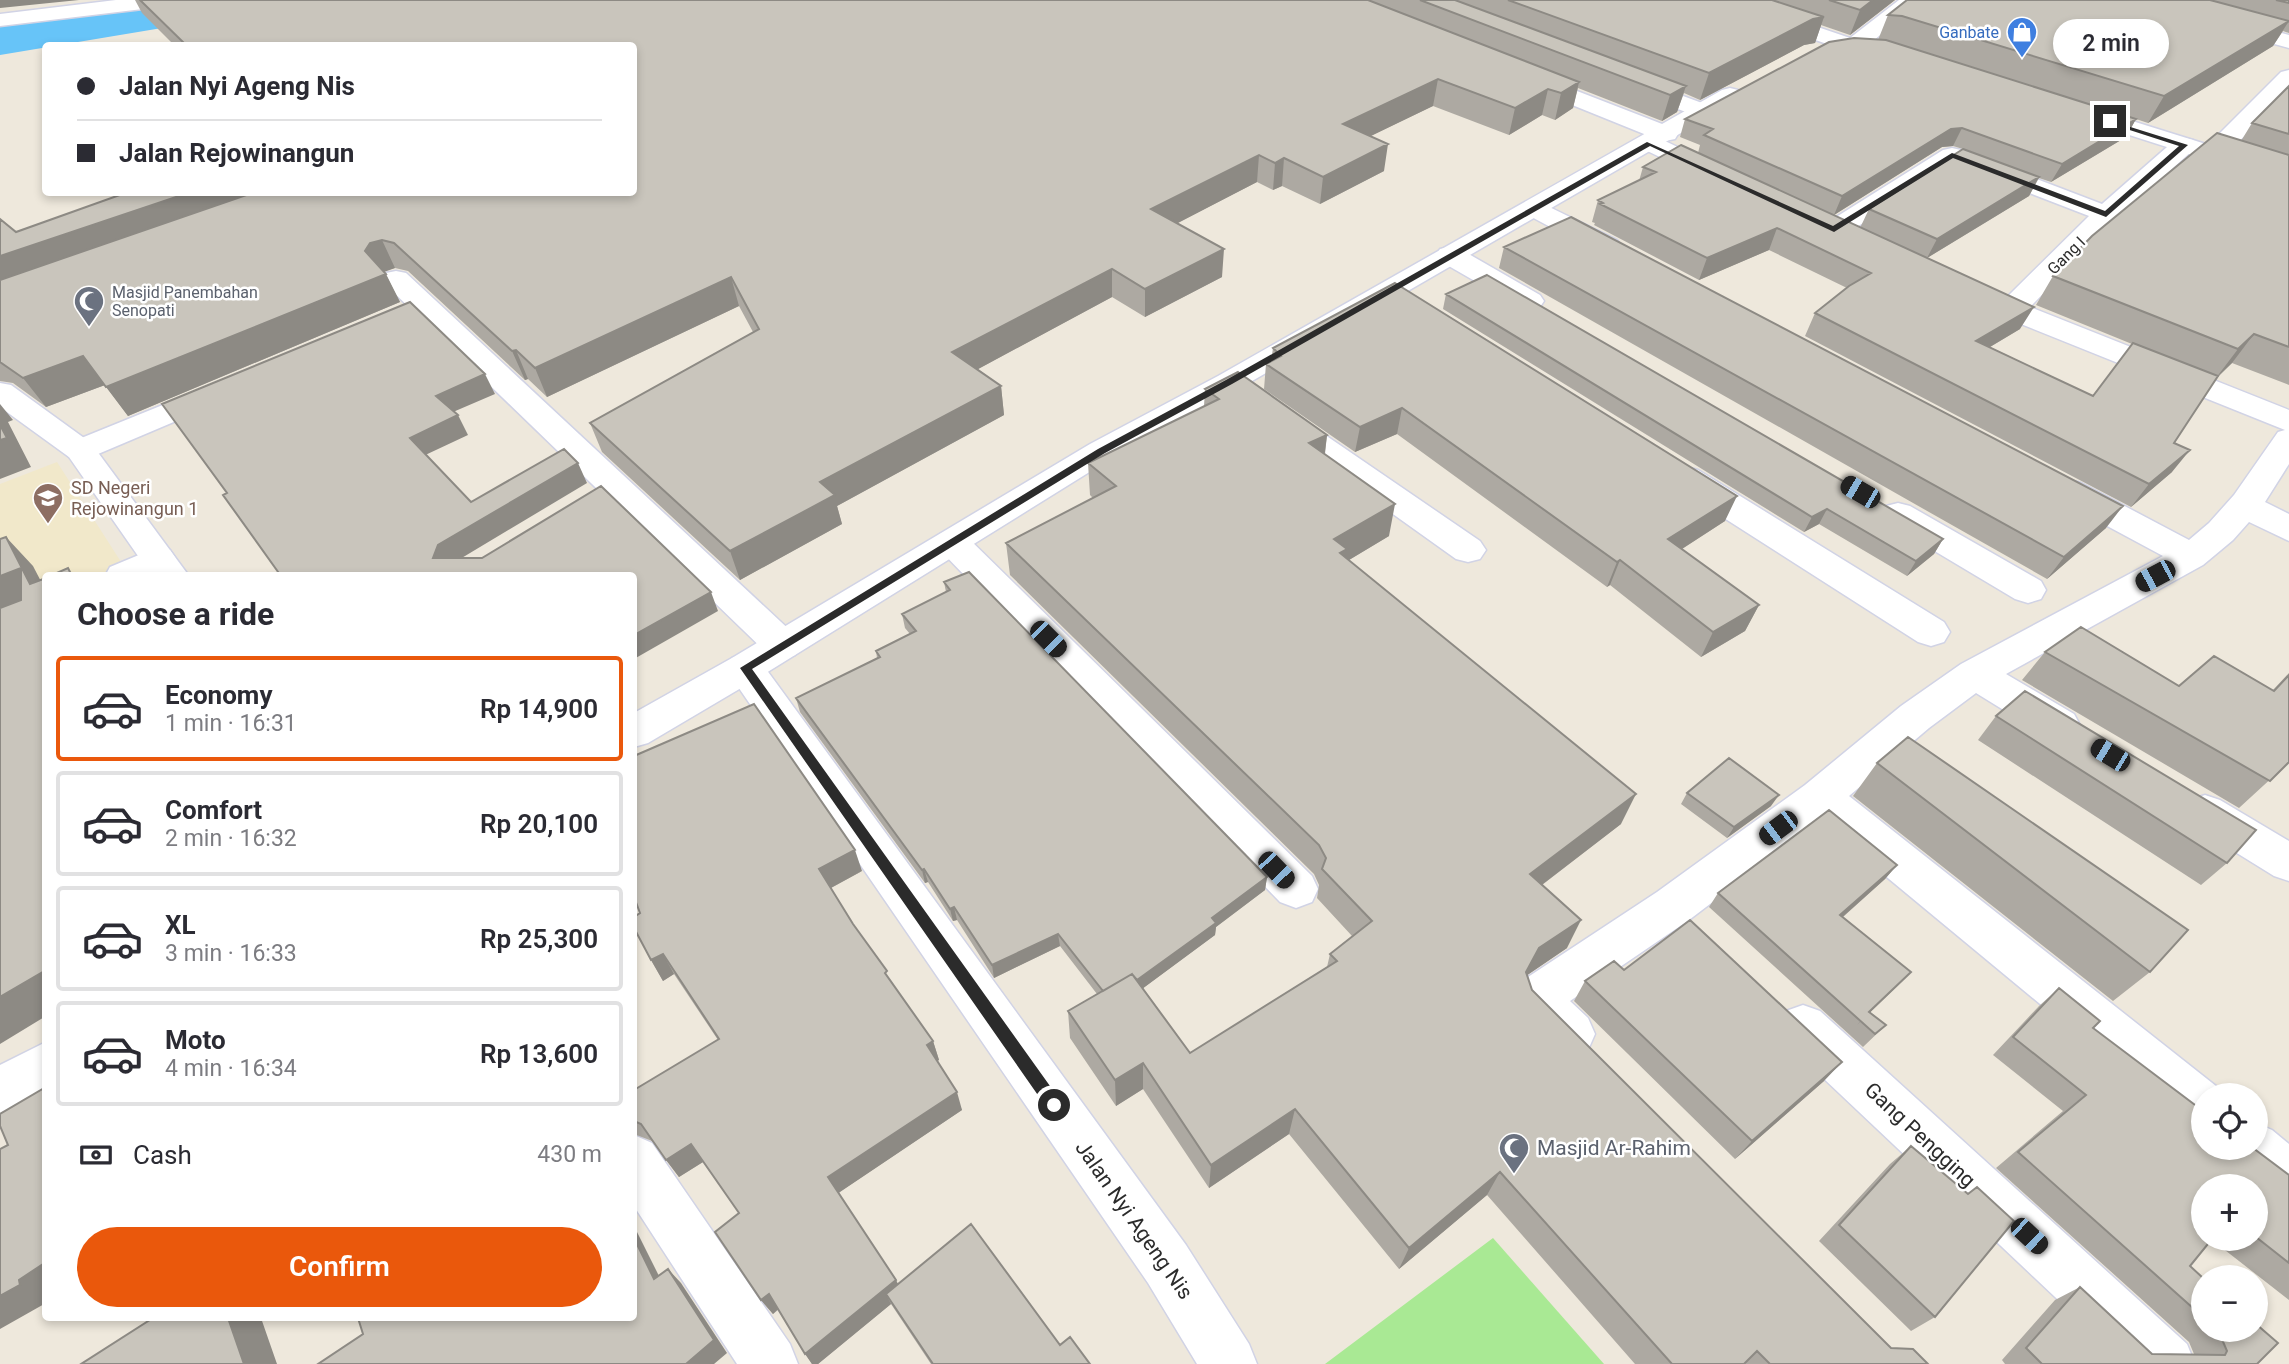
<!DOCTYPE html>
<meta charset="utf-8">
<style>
body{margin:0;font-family:Roboto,sans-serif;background:#f2f2f3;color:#2b2b33;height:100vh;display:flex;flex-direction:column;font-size:26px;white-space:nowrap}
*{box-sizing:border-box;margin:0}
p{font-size:23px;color:#7c7c81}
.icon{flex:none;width:38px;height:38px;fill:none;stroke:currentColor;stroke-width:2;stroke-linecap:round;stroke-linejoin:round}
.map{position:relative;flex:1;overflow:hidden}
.side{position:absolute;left:42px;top:572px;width:595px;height:749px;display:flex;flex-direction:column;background:#fff;border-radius:7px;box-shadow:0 4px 10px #0003}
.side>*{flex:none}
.hud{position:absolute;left:42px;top:42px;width:595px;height:154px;border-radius:7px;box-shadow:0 4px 10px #0003;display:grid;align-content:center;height:154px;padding:0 35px;background:#fff}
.buttons{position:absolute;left:2191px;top:1083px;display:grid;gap:14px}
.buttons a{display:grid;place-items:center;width:77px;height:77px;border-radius:50%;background:#fff;box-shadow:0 4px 10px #0003;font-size:35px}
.end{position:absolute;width:32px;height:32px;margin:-16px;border:9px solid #2b2b2b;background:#fff;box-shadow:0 0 0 4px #fff}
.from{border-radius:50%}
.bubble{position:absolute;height:49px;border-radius:24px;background:#fff;box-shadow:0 4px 10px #0003;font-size:23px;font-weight:600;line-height:49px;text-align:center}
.car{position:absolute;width:21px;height:42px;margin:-21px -10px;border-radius:9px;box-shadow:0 0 5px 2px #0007;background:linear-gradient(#222 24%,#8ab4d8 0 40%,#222 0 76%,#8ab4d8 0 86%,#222 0)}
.hud b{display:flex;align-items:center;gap:24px;height:66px;font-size:26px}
.hud b+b{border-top:2px solid #e1e1e2}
.hud i{width:18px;height:18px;background:#2b2b33}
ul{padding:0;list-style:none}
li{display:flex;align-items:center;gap:21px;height:105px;margin:0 14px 10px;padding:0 21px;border:4px solid #e1e1e2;border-radius:7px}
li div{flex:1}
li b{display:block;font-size:26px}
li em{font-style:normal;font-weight:600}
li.on{border-color:#ea580c}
li>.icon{width:63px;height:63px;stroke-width:1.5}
h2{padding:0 35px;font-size:32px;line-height:84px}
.pay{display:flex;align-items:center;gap:18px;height:77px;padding:0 35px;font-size:26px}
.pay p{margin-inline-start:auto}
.action{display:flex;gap:14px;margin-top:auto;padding:14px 35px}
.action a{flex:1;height:80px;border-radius:42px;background:#ea580c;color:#fff;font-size:28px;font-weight:600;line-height:80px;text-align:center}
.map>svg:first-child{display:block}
.education{fill:#f1e8ca}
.green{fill:#a9e994}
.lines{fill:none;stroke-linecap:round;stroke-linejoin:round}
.river{fill:#67c4f8;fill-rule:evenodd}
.street-casing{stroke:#d1d3e5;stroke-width:3}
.secondary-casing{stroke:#d1d3e5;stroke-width:3}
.street{fill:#fff;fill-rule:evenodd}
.secondary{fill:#fff;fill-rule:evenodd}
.wall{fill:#ada9a2;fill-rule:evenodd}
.shaded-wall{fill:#8d8a84}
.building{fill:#c9c5bc;stroke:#8d8a84;stroke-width:2}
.route{fill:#2b2b2b}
.labels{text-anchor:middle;stroke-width:5;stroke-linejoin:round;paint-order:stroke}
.far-shop-label{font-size:16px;fill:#366cbe;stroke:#fff;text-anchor:end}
.far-street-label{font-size:16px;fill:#2b2b2b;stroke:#fff}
.far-worship-label{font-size:16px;fill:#5b616d;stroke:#fff;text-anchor:start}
.education-label{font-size:18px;fill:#785e54;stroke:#fff;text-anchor:start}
.near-street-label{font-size:21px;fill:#2b2b2b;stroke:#fff}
.near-worship-label{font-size:21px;fill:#5b616d;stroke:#fff;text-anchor:start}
</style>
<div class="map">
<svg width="2289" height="1364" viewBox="0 0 2289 1364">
<rect width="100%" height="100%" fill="#eee8dc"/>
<path class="education" d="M57 462 123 565 98 576H46L45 599 0 619V484Z"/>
<path class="green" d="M1493 1238 1604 1364H1325Z"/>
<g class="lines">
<path class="river" d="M140 0H343L335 11 317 15 174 26 0 55V23Z"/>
<g class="street-casing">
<path id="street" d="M116 0H178L175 4 168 6 0 26V14Z
M1708 0H1738L1850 38 1899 0H1922L1861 51 1853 53 1711 4Z
M2126 0H2159L2289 35V48L2129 4Z
M2289 70V90L2222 159 2213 161 2204 159 2201 154 2204 149 2281 72Z
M1528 72 1675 129 1678 134 1675 139 1665 141 1724 169 1728 174 1724 179 1715 182 1706 179 1641 148 1638 143 1641 138 1649 136 1520 84 1517 79 1520 74Z
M1632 77 1710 106 1714 111 1710 116 1702 118 1624 89 1621 84 1624 79Z
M2184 138 2193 140 2196 145 2193 150 2115 220 2030 307 2289 410V464L2265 502 2289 514V541L2249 522 2233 540 2203 565 2006 674 2074 714 2080 725 2074 736 2060 740 2046 736 1976 693 1929 728 1849 796 2221 1090 2223 1096H2203V1131L2185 1124 1819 821 1689 920 1570 1001 1588 1018 1595 1034 1588 1050 1571 1056C1546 1047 1525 1025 1515 1001L1528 977 1657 892 1805 785 1901 706 1961 664 2163 556 2057 499 2052 491 2057 483 2069 480 2081 483 2189 540 2209 523 2234 495 2278 432 2285 430 2001 316 1969 302 1965 296 1969 290 1979 287 2007 297 2089 216 1954 164 1843 236 1834 238 1825 236 1821 230 1825 224 1943 150 1952 148 1961 150 2102 204 2175 140Z
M1535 200 1617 240 1621 246 1617 252 1607 254 1597 252 1526 214 1522 208 1526 202Z
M1450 247 1460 249 1540 295 1544 301 1540 307 1530 310 1520 307 1440 261 1436 255 1440 249Z
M396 271 406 273 795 635 801 645 795 655 782 659 769 655 386 285 382 279 386 273Z
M217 383 228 385 232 392 228 399 91 457 80 460 69 457 64 450 69 443Z
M1282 410 1293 413 1480 541 1486 550 1480 559 1468 562 1456 559 1271 427 1266 420 1271 413Z
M1686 467 1698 470 1944 622 1950 632 1944 642 1931 646 1918 642 1674 486 1669 478 1674 470Z
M1898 503 1910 506 2041 581 2046 590 2041 599 2028 603 2015 599 1886 522 1881 514 1886 506Z
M952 530 964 534 1312 876 1318 889 1312 902 1296 908 1280 902 940 550 935 542 940 534Z
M158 547 170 550 176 559C162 583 129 576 105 576L110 567Z
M745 654 758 658 1186 1245 1249 1344 1257 1364H1197L1148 1283 732 678 726 668 732 658Z
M2205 795 2220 800 2289 841V881L2274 876 2190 824 2184 812 2190 800Z
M1803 1005 1820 1011 2187 1344 2195 1364H2126L1786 1043 1779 1027 1786 1011Z
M46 1042V1092L0 1115V1065Z
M2256 1123 2272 1130 2289 1144V1203C2263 1192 2240 1174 2229 1148H2256Z
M634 1135 652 1143 790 1344 798 1364H737L634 1206Z"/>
</g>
<g class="secondary-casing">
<path id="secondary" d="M1730 88 1738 90 1742 95 1738 100 1240 388 1112 458 758 678 648 743 634 747V713L732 658 1090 444 1218 376 1722 90Z
M2081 105 2289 170V186L2073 117 2069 112 2073 107Z
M0 383 11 385 91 443 189 576H152L69 457 0 407Z"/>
</g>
<use href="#street" class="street"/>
<use href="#secondary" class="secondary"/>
</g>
<path class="wall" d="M135 0H1895L1850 35 1821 25 1815 43 1804 45 1700 100 1684 93 1677 112 1662 121 1578 88 1573 108 1555 120 1542 115 1509 135 1433 106 1370 136 1384 171 1320 204 1282 186 1273 190 1257 182 1177 223 1222 277 1145 317 1112 297 978 369 1001 386 1004 415 837 506 842 524 740 580 602 452 590 423 753 332 739 306 547 397 528 379 525 380 408 271 395 268 384 271 400 302 128 416 105 385 46 407 13 383 0 381V219L16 232 634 192V46H175L142 13Z
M1907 0H2289V33L2283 31 2273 46 2148 123 2136 119 2126 137 2051 182 2039 178 2029 196 1927 258 2020 329 1990 347 2093 396 2132 344 2036 305 2053 276 2241 141 2252 123 2289 86V385L2232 363 2217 378 2174 443 2172 472 2131 507 1805 336 1815 313 1847 288 1769 250 1699 280 1594 225 1595 223 1592 222 1598 200 1639 181 1643 167 1860 228 1869 209 1963 149 1953 146 1942 147 1834 215 1698 153 1700 145 1680 137 1685 119 1878 40 1888 15Z
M1504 247 2106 528 2047 579 1499 268Z
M1446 294 1943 539 1934 554 1907 576 1819 524 1804 532 1443 309Z
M1273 348 1725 521 1682 549 1759 605 1745 631 1701 657 1610 585 1607 587 1397 434 1355 452 1264 389 1266 364 1271 361Z
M1205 389 1327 435 1325 454 1389 536 1349 560 1621 824 1542 885 1567 948 1527 975 1532 990 1891 1348 1928 1364H1635L1487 1195 1399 1269 1289 1134 1209 1188 1143 1089 1116 1106 1070 1038 1068 1011 1097 994 1060 946 994 978 957 920 953 921 928 882 925 883 800 712 796 698 877 658 876 651 910 634 905 628 902 614 946 592 944 582 1267 877 1265 890 1216 927 1215 935 1143 988 1190 1053 1327 967 1330 954 1352 936 1317 898 1319 885 1314 874 1010 575 1006 543 1093 498 1090 495 1088 463 1204 406Z
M2045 652 2179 686 2273 690 2289 673V762L2239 808 2022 680Z
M1996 716 2227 863 2201 885 1978 740Z
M1877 763 2150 972 2113 1001 1853 796Z
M1687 793 1771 806 1727 838 1681 804Z
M1897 865 1885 879 1843 917 1911 972 1870 1012 1886 1025 1863 1047 1709 907 1718 893Z
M862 871 831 888 853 924 890 981 933 1041 939 1060 937 1061 962 1110 838 1193 898 1284 1060 1345 1090 1364H931L891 1304 818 1364H812L778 1310 773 1314 761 1300 739 1213 703 1162 679 1177 652 1141 634 1134V1090L718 1040 674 974 663 981 651 960Z
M1585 981 1824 1081 1735 1159 1574 1001Z
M2059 988 2093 1028 2289 1175V1300L2212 1240 2190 1266 2203 1278V1330H2256L2257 1364H2005L2002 1360 2055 1300 2080 1287 2152 1354H2194L2189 1342 1996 1168 2063 1111 1993 1055 2039 1006ZM2256 1186V1239H2203Z
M1911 1146 1967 1194 1977 1187 1935 1317 1911 1331 1819 1241 1890 1164Z"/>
<path class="shaded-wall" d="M0 0H79L0 8Z
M1873 0H1895L1850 35 1860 10Z
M1824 17 1815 43 1804 45 1700 100 1709 73 1813 19Z
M2289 21 2273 46 2148 123 2164 96Z
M1438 79 1433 106 1340 151 1343 124Z
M1579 82 1573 108 1555 120 1561 93Z
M1686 86 1677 112 1662 121 1670 95Z
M1548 89 1542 115 1509 135 1515 108Z
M2136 119 2126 137 2051 182 2062 164Z
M1962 128 1953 146 1942 147 1834 215 1842 196 1951 129Z
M1388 144 1384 171 1320 204 1323 177Z
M1259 155 1257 182 1151 237V209Z
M1284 158 1282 186 1273 190 1275 163Z
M2039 177 2029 196 1927 258 1937 239Z
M191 192H285L0 291V256Z
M1777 228 1769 250 1699 280 1707 258Z
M382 240 395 268 384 272 386 274 400 302 128 416 106 387 365 251 370 243Z
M1224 249 1222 277 1145 317V289Z
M1112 269V297L956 381 952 352Z
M731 277 739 306 547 397 535 368Z
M2034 307 2020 329 1963 363 1976 341Z
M2254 334 2232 363 2216 378 2238 349Z
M516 350 528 379 525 380 512 351Z
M83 356 105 385 46 407 23 378Z
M485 374 495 394 446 415 436 396Z
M1001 386 1004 415 837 506 842 524 740 580 730 551 820 482Z
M0 404 13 420 8 422 31 467 0 479Z
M1402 408 1397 434 1355 452 1360 427Z
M458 415 468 435 421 457 410 438Z
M1327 435 1323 467 1309 443Z
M2190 450 2172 472 2131 507 2149 484Z
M578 463 587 483 450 565 433 558 438 545Z
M1737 496 1725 521 1657 565 1668 539Z
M1395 504 1389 536 1344 563 1334 539Z
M2123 506 2106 528 2047 579 2064 557Z
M1827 509 1819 524 1804 532 1812 517Z
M6 537 33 566 46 591 0 616V576Z
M1943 539 1934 554 1907 576 1916 561Z
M1620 560 1610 585 1607 587 1617 562Z
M711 592 718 611 634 659V635Z
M1759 605 1745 631 1701 657 1713 632Z
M1636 794 1621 824 1518 903 1530 874Z
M1779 795 1771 806 1727 838 1734 827Z
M855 850 862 871 827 890 819 869Z
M1897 865 1885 879 1829 929 1840 915Z
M924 869 928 882 925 883 922 870Z
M1267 877 1265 890 1216 927 1215 935 1111 1012 1110 1000 1212 918Z
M954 907 957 920 953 921 950 909Z
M1581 920 1567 948 1526 976V972L1539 948Z
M1058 934 1060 946 994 978 992 965Z
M663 954 674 974 663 981 651 960Z
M46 970V1016L0 1044V997Z
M1911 972 1898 985 1857 1025 1869 1012Z
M933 1041 939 1060 932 1064 927 1045Z
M1842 1062 1824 1081 1735 1159 1752 1141Z
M1143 1063V1089L1116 1106 1115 1080Z
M957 1092 962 1110 837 1194 828 1177Z
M1295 1109 1289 1134 1209 1188 1211 1165Z
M691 1144 703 1162 679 1177 666 1160Z
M1500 1172 1487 1195 1399 1269 1409 1248Z
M634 1226 668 1294 654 1279 634 1238Z
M46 1262V1303L0 1329V1296L19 1280Z
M668 1269 681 1283 727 1353 714 1364H686Z
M896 1280 903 1294H886L891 1304 818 1364H812L805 1354Z
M769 1294 779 1308 773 1314 761 1300Z
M228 1318H261L277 1364H244Z"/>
<path class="building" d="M140 0H1368L1579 82 1561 93 1548 89 1515 108 1438 79 1343 124 1388 144 1323 177 1284 158 1275 163 1259 155 1151 209 1224 249 1145 289 1112 269 952 352 1001 386 820 482 835 495 730 551 590 423 759 329 731 277 535 368 516 350 512 351 394 243 382 240 370 243 365 251 386 274 106 387 83 356 23 378 0 362V280L255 192H634V46H187Z
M1420 0H1455L1686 86 1670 95Z
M1508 0H1772L1824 17 1813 19 1709 73Z
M1829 0H1873L1860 10Z
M1907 0H2210L2289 21 2164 96 1902 16 1888 15Z
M2276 0H2289V3Z
M1854 38 1886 40 2136 119 2062 164 1962 128 1951 129 1842 196 1704 135 1713 129 1685 119 1829 42Z
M2289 86V134L2252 123Z
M2217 133 2289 155V347L2254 334 2238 349 2053 276 2092 236Z
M1681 145 2034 307 1976 341 2093 396 2133 343 2218 376 2174 443 2190 450 2149 484 1815 313 1849 286 1871 273 1777 228 1707 258 1600 204 1603 203 1598 200 1656 172 1643 167Z
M1963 149 2039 177 1937 239 1869 209Z
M128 192H191L0 256V219L16 232Z
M1571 217 2123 506 2064 557 1504 247Z
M1487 275 1943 539 1916 561 1827 509 1812 517 1446 294Z
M1395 283 1737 496 1668 539 1759 605 1713 632 1620 560 1617 562 1402 408 1360 427 1266 364 1281 356 1273 348Z
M410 302 485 374 436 396 458 415 410 438 471 502 564 449 578 463 438 545 433 558H482L601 486 711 592 634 635V576H281L223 495 227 493 162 404Z
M1238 372 1327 435 1309 443 1395 504 1334 539 1347 549 1340 553 1636 794 1530 874 1581 920 1539 948 1526 972 1532 990 1891 1348 1913 1349 1928 1364H1770L1757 1351 1744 1364H1672L1500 1172 1409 1248 1295 1109 1211 1165 1143 1063 1115 1080 1068 1011 1132 974 1190 1053 1337 961 1330 954 1372 921 1322 869 1326 858 1319 845 1006 543 1116 486 1088 463 1219 399 1205 389Z
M0 425 7 438 0 440Z
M6 537 30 584 46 578V970L0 997V608L21 600V568L0 576V539Z
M68 568 72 576H50Z
M969 572 1267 877 1212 918 1216 923 1137 980 1132 974 1103 991 1058 934 992 965 954 907 950 909 924 869 922 870 796 698 880 657 876 651 916 631 902 614 950 590 944 582Z
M2081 627 2179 686 2214 656 2274 691 2289 675V762L2270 781 2045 652Z
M2025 691 2256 830 2227 863 1996 716Z
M754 704 855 850 819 869 853 924 887 971 885 973 933 1041 927 1045 957 1092 828 1177 896 1280 805 1354 769 1294 761 1300 715 1232 739 1213 691 1144 666 1160 641 1124 634 1121V1090L719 1039 663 954 651 960 634 928V917L640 913 634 897V756Z
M1908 737 2188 930 2150 972 1877 763Z
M1729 758 1779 795 1734 827 1687 793Z
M1829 810 1897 865 1840 915 1911 972 1869 1012 1886 1025 1875 1034 1718 893Z
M1690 920 1842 1062 1752 1141 1585 981 1614 961 1624 970Z
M2059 988 2100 1021 2093 1028 2203 1111V1148H2253L2289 1175V1263L2256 1237V1186H2203V1239H2212L2190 1266 2203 1278V1317L2018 1152 2086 1095 2013 1037Z
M46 1087V1262L19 1280 20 1285 0 1296V1149L8 1145 0 1126V1114Z
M1911 1146 1968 1194 1977 1187 2014 1221 1935 1317 1839 1225Z
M971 1224 1060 1345 1070 1337 1090 1364H933L886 1294Z
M634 1238 654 1279 668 1269 714 1340 686 1364H318L363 1334 358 1318H634Z
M2080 1287 2152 1354 2225 1355 2227 1351 2218 1330H2256V1324L2278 1343 2257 1364H2042L2026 1348Z
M153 1318H228L244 1364H81Z"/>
<path class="route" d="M2108 120 2188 145 2106 217 1953 158 1834 232 1650 146 1232 384 1105 453 752 669 1060 1100 1062 1105 1060 1111 1054 1113 1049 1111 740 668 1098 449 1226 380 1647 142 1833 226 1952 153 2105 211 2179 146 2108 123Z"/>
<defs>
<g id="shop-pin" transform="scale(1.575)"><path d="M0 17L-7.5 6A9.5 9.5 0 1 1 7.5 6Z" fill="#3f7fe0" stroke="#fff"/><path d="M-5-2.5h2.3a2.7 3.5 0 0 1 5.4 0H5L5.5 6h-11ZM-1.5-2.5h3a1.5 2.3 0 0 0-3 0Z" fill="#fff"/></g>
<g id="mosque-pin" transform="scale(1.575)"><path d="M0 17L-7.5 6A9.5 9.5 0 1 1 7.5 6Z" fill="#6b7280" stroke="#fff"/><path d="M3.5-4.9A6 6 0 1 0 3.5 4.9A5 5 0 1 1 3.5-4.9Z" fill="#fff"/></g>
<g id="school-pin" transform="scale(1.575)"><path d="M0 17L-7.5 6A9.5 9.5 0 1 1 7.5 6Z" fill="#8d6e63" stroke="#fff"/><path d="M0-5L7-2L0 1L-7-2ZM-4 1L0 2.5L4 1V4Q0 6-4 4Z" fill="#fff"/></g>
</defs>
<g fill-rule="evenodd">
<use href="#shop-pin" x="2022" y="32"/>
<use href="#mosque-pin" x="89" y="301"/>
<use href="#school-pin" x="48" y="498"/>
<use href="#mosque-pin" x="1514" y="1148"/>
</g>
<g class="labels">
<g class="far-shop-label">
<text x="1999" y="38">Ganbate</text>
</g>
<g class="far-street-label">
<text transform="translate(2066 255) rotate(-45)" y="6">Gang I</text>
</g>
<g class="far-worship-label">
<text x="112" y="298">Masjid Panembahan<tspan x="112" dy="18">Senopati</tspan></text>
</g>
<g class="education-label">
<text x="71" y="494">SD Negeri<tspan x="71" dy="21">Rejowinangun 1</tspan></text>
</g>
<g class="near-street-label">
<text transform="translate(1920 1135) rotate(43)" y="7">Gang Pengging</text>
<text transform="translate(1134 1220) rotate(55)" y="7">Jalan Nyi Ageng Nis</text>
</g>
<g class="near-worship-label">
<text x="1537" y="1155">Masjid Ar-Rahim</text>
</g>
</g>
</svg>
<div class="buttons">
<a><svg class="icon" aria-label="locate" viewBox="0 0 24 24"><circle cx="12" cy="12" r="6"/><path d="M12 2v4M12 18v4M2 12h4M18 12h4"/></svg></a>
<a>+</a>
<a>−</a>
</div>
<i class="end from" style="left:1054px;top:1105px"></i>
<i class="end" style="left:2110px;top:121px"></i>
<div class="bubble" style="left:2053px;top:19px;width:116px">2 min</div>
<i class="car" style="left:1860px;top:492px;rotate:300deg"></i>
<i class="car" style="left:2155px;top:576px;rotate:242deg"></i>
<i class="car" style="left:1048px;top:639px;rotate:135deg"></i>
<i class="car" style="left:2110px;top:755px;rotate:301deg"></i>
<i class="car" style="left:1778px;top:828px;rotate:233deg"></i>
<i class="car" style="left:1276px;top:870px;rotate:136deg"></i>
<i class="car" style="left:2029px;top:1236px;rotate:133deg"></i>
<div class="hud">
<b><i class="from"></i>Jalan Nyi Ageng Nis</b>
<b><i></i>Jalan Rejowinangun</b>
</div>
<section class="side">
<h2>Choose a ride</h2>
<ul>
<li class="on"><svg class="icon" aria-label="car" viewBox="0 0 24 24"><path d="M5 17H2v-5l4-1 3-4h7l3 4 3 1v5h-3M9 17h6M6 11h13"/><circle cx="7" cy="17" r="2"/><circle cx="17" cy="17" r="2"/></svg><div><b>Economy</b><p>1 min · 16:31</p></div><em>Rp 14,900</em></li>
<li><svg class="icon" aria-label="car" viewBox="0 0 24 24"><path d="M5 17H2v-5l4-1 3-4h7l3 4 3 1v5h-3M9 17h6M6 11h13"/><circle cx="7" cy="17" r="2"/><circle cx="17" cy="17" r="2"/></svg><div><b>Comfort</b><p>2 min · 16:32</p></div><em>Rp 20,100</em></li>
<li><svg class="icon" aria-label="car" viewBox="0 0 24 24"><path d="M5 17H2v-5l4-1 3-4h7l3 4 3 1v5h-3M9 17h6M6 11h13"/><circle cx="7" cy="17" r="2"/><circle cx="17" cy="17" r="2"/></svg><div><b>XL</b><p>3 min · 16:33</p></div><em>Rp 25,300</em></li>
<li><svg class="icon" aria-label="car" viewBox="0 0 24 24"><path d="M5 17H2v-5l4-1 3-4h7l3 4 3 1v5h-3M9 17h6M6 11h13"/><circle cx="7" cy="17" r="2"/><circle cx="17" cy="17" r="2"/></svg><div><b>Moto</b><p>4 min · 16:34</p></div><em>Rp 13,600</em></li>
</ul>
<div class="pay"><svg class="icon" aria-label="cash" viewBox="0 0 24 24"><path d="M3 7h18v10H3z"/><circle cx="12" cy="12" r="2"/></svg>Cash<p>430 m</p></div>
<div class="action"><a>Confirm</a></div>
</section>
</div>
